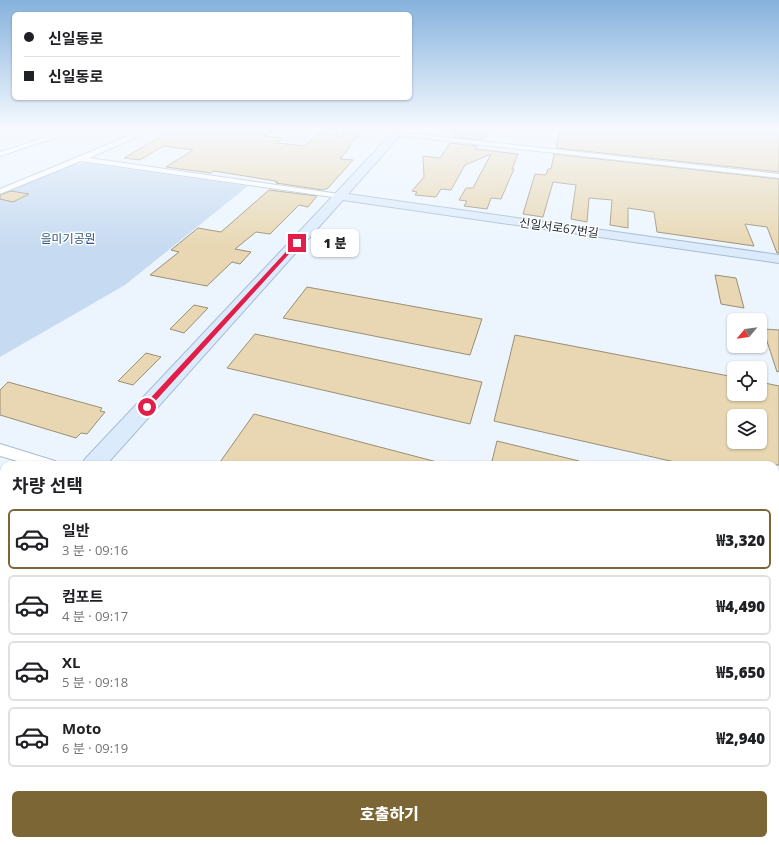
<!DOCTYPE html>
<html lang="ko">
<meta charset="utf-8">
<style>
body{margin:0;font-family:"Open Sans","Noto Sans KR",sans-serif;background:#f6f6f6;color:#202124;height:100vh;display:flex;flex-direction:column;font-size:15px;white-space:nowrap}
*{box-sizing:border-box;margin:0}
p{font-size:13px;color:#757577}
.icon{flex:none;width:22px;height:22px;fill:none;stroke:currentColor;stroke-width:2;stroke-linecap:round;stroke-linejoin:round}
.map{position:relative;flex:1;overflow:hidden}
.details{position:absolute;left:0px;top:461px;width:779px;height:384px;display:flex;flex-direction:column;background:#fff;border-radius:12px 12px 0 0;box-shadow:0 1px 3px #0004}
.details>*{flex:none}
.hud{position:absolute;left:12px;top:12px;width:400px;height:88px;border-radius:6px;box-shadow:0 1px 3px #0004;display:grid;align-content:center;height:88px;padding:0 12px;background:#fff}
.needle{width:26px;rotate:241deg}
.tools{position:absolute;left:727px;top:313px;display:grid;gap:8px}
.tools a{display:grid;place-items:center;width:40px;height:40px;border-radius:6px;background:#fff;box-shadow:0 1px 3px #0004;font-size:20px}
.end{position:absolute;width:18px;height:18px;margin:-9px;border:5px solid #e11d48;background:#fff;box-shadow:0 0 0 2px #fff}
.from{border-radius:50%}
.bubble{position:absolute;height:28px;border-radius:6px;background:#fff;box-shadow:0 1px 3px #0004;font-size:13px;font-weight:800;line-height:28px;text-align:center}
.hud b{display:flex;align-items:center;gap:14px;height:38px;font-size:15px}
.hud b+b{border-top:1px solid #e0e0e0}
.hud i{width:10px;height:10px;background:#202124}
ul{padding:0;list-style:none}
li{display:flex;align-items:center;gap:12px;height:60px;margin:0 8px 6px;padding:0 4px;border:2px solid #e0e0e0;border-radius:6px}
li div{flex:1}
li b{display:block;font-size:15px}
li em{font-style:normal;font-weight:800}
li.selected{border-color:#7c6636}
li>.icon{width:36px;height:36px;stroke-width:1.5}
h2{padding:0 12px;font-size:18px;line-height:48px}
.primary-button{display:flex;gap:8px;margin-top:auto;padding:8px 12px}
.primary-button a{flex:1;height:46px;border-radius:6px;background:#7c6636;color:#fff;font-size:16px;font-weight:800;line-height:46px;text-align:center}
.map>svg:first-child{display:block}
.green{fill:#c6daf1}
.building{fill:#e8d7b2;stroke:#9a8e74;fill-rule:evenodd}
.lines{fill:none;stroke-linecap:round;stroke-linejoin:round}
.street-casing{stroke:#a7bcd3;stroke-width:2}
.secondary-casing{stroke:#a7bcd3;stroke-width:2}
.street{fill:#fff;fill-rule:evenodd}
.secondary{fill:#dcebfc;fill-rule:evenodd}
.route{fill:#e11d48}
.labels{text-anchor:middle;stroke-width:3;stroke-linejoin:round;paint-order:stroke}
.far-street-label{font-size:12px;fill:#272f38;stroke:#fff}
.far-park-label{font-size:12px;fill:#2f5881;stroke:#fff}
</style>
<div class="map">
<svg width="779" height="845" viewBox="0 0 779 845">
<rect width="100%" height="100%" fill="#ecf5fe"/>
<path class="green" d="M85 163 248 186 125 285 0 357V195L67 166Z"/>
<path class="building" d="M172 130H273L264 136 282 138 277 143 304 146 320 133 343 137V130H365L350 144V147L340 159 353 160 328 188 323 190 276 183 278 182H275L276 181 214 171 211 173 166 167 193 150 163 146 140 160 124 158Z
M454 130H487L481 140 454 137Z
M560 130H779V172L556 148Z
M450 143 477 146 475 149 518 154 512 169H514L501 199 491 198 487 209 464 206 467 201 459 200 466 188H473L491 154 465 165 451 190 441 189 436 197 415 195 417 192 412 191 424 177 423 156 440 158Z
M554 154 779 179V253H777L767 227 745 224 754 246 657 232 654 212 628 208V228L610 225 612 200 589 198 587 222 571 219 576 185 553 182 543 217 523 214 535 174 546 175 548 169H551Z
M269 190 317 196 308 207 299 205 270 234 256 232 235 249 251 252 240 264 232 262 207 286 150 275 179 252 171 250 198 228 221 232Z
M11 191 29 194 13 202 0 199V195Z
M715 275 736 278 744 308 721 304Z
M307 287 482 319 470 355 283 318Z
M194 305 208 308 184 333 170 329Z
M763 329 779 330V371L777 372Z
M255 334 482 382 470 424 227 368Z
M515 335 734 377V394H760V382L779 386V465H688L494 421ZM734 416H760V442H734Z
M146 353 161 357 133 385 118 381Z
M8 382 102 408 100 411 105 412 87 434 81 433 76 438 0 415V390Z
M254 414 437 462V465H218Z
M497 441 579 461V465H491Z"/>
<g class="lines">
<g class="street-casing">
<path id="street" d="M68 130H78L0 156V152Z
M143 130H152L89 158 339 194 343 196 339 198 81 161 0 194V189Z
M397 132 779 174V178L395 135 394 134Z
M0 444 55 461 58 465H31L0 456Z"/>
</g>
<g class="secondary-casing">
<path id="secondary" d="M395 130H405L348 194 779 255V263L343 200 106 465H82L85 459Z
M4 550V577L0 579V552Z"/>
</g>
<use href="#street" class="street"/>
<use href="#secondary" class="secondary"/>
</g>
<linearGradient id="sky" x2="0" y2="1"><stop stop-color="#86b2dd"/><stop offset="0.52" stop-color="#f6faff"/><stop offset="1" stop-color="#f6faff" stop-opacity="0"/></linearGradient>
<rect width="779" height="248" fill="url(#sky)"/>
<path class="route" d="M295 242 299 243 149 408H144V405Z"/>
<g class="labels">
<g class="far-street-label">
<text transform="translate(559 228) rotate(8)" y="4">신일서로67번길</text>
</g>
<g class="far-park-label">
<text x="68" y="243">을미기공원</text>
</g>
</g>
</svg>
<div class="tools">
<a><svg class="needle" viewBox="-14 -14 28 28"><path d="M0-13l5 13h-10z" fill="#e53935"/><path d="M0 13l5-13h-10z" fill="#757577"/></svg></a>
<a><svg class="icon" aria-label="locate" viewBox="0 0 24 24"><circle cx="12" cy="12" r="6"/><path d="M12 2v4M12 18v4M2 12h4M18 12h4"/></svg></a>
<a><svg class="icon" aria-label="layers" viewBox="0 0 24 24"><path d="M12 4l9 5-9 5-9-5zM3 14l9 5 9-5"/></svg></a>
</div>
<i class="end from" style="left:147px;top:407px"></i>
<i class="end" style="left:297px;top:243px"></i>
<div class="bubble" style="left:311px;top:229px;width:48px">1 분</div>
<div class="hud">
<b><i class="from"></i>신일동로</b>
<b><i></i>신일동로</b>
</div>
<section class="details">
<h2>차량 선택</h2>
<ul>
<li class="selected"><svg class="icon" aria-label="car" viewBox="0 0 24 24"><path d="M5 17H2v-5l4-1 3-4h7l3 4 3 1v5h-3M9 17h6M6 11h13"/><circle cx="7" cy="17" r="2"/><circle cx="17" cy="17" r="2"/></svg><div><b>일반</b><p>3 분 · 09:16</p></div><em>₩3,320</em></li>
<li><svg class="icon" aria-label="car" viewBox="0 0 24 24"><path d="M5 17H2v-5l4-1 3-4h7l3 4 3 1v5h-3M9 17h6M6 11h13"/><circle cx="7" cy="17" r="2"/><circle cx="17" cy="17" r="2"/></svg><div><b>컴포트</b><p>4 분 · 09:17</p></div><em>₩4,490</em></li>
<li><svg class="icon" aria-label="car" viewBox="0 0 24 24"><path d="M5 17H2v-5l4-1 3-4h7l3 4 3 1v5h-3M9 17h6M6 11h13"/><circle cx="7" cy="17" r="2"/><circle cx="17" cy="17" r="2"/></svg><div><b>XL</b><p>5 분 · 09:18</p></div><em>₩5,650</em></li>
<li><svg class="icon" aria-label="car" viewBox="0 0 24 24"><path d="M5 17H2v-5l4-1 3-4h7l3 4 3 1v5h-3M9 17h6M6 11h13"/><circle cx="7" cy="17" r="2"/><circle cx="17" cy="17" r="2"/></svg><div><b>Moto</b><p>6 분 · 09:19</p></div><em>₩2,940</em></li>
</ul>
<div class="primary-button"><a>호출하기</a></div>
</section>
</div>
